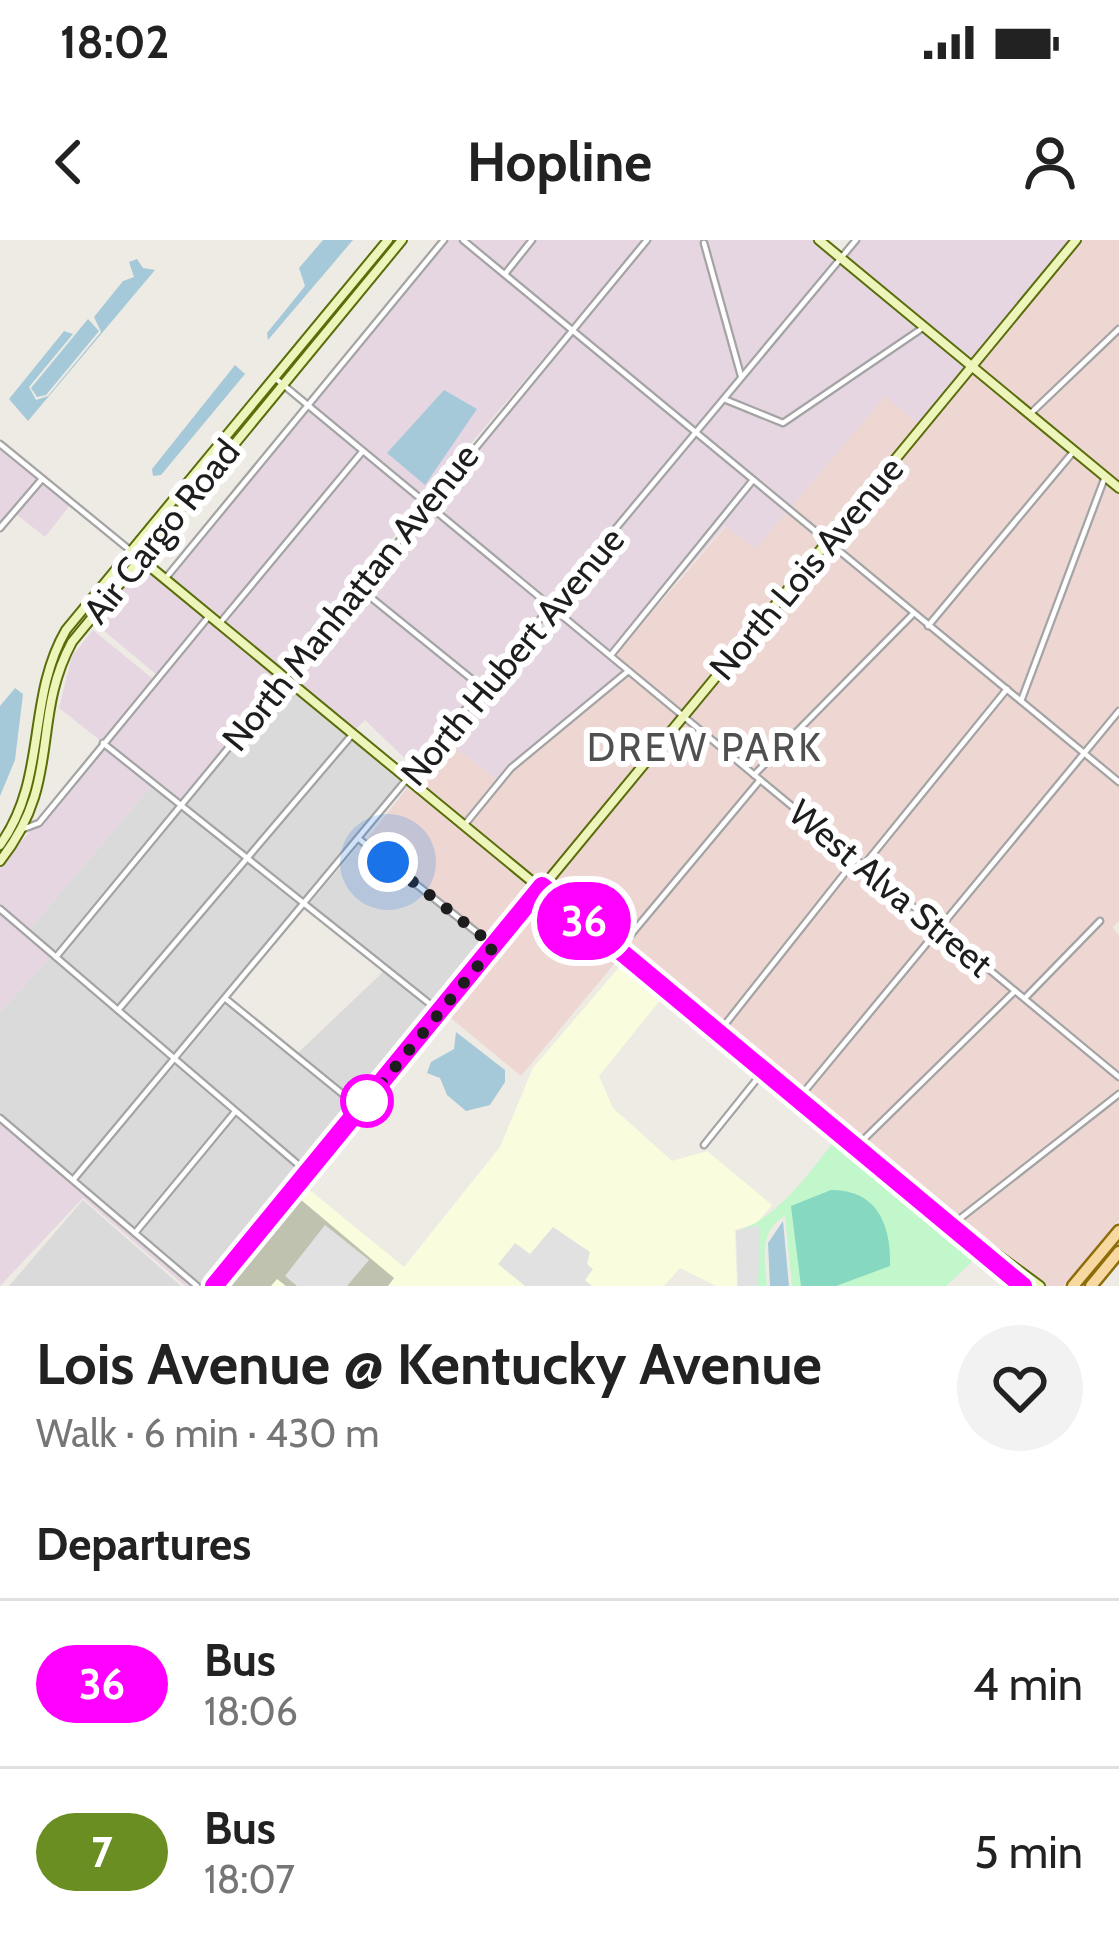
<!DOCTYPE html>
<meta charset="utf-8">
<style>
:root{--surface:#fff;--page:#f2f2f2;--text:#222;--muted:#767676;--line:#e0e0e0}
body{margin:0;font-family:Cabin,sans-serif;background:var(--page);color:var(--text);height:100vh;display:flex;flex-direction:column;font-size:45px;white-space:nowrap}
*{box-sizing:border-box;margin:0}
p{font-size:39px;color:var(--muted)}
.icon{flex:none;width:66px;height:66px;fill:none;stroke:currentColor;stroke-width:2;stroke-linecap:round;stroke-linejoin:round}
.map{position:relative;height:1046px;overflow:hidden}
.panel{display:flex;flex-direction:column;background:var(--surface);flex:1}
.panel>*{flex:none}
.badge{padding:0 24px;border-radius:39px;font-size:42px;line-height:78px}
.you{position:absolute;width:60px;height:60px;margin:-30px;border:9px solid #fff;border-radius:50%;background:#1a73e8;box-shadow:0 0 0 18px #1a73e833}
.map>.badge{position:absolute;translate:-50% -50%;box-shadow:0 0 0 6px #fff}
h2{padding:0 36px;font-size:45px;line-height:108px}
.round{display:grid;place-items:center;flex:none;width:126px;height:126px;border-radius:63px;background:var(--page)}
.summary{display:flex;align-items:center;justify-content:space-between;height:204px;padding:0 36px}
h1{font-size:57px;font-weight:700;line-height:90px}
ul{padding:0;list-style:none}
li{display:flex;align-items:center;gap:36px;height:168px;padding:0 36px;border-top:3px solid var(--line)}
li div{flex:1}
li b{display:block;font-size:45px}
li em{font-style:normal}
li .badge{min-width:132px;font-weight:700;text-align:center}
.status{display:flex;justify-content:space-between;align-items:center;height:84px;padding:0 60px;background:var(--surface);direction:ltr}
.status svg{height:33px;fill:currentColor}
header{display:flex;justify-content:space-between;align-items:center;height:156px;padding:0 36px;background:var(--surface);font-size:54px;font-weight:700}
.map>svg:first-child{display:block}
.residential{fill:#dbdada}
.commercial{fill:#eed7d3}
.industrial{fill:#e6d6e2}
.education{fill:#fafddd}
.construction{fill:#c0c2b0}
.park{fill:#c2f6cb}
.pitch{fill:#86d8c0}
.parking{fill:#e1e1e1}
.water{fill:#a6c9d9}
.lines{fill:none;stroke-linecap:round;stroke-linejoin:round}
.street-casing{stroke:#a4a4a4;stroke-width:9}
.secondary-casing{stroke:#5a6d0b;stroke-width:12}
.primary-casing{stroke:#8d6d09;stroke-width:15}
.street{stroke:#fff;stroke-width:4.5}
.secondary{stroke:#edf5ba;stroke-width:8}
.primary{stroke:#f6d8a0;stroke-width:10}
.line-casing{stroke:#fff;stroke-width:27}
.line{stroke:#f0f;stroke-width:18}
.walk{stroke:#1d1d1d;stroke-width:12;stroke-dasharray:0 21.6}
.stop-dot{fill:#fff;stroke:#f0f;stroke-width:6}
.labels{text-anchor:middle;stroke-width:12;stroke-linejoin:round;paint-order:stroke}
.street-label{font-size:36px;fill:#1d1d1d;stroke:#fff}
.neighbourhood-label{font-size:39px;letter-spacing:3px;fill:#505050;stroke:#fff}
</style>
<div class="status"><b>18:02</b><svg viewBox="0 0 49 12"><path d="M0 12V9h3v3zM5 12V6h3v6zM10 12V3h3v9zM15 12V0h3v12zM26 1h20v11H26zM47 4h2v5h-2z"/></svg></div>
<header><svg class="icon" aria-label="back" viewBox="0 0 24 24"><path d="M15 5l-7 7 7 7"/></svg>Hopline<svg class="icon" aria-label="person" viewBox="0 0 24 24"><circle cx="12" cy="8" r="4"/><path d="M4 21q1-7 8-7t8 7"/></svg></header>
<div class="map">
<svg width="1119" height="1046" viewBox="0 0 1119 1046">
<rect width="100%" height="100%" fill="#eeebe4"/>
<g class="residential">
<polygon points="287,442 349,493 247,613 185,563"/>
<polygon points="354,497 406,539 306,659 252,617"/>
<polygon points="152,545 177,565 56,712 29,690"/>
<polygon points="181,568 242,617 118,766 60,716"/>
<polygon points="360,604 489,707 440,768 310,663"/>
<polygon points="246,620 301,664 176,815 122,769"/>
<polygon points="51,717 172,820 73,936 0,874 0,772"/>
<polygon points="384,731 436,773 361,864 298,813"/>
<polygon points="227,763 357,869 308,928 180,819"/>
<polygon points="176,824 232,871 134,989 77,940"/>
<polygon points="236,875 304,933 209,1046 202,1046 139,992"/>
<polygon points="83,960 181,1046 9,1046"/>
</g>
<g class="commercial">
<polygon points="1080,0 1119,0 1119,85 1031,170 976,127"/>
<polygon points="1119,93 1119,244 1035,174"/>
<polygon points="972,132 1070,212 928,382 832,301"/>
<polygon points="885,155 920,185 828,297 791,267"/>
<polygon points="1074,216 1101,238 1020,456 933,386"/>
<polygon points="1106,242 1119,252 1119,467 1084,508 1025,460"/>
<polygon points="787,272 824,302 683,471 615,415 726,286 756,307"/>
<polygon points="828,306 909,374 754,530 688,475"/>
<polygon points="913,378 1002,450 863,621 758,534"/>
<polygon points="629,434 679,476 542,642 470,583 513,530"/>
<polygon points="1007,454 1080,513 939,684 868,625"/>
<polygon points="1119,475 1119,538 1088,512"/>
<polygon points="683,480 756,540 618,706 547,645"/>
<polygon points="445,500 498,540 465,579 415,538"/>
<polygon points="1084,517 1119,546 1119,681 1113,687 1119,696 1119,833 1029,758 1104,681 1101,677 1024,755 943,687"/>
<polygon points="411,543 538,647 493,702 366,600"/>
<polygon points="760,544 851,620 719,788 622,710"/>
<polygon points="856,623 935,688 799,854 724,791"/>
<polygon points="541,662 615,723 521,836 447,775"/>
<polygon points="939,692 1011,751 857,902 803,857"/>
<polygon points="1015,755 1119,841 1119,850 954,980 862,906"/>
<polygon points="1119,858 1119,980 1064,1046 1045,1046 959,984"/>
</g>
<g class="industrial">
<polygon points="447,0 458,0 567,90 425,258 311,164"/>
<polygon points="468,0 529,0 505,30"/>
<polygon points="536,0 643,0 571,85 509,34"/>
<polygon points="651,0 703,0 738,137 696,189 576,89"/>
<polygon points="707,0 814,0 837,19 743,131"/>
<polygon points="860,0 1073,0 972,123 845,17"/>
<polygon points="841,22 919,87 783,180 729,158"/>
<polygon points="923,91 968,128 920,185 885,156 791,267 700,193 725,163 784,186"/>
<polygon points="572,94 692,194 551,363 430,262"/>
<polygon points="307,168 359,212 220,379 169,338"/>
<polygon points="696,198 749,241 611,411 556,367"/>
<polygon points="0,208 38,239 0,284"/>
<polygon points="363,215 421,263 285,432 225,383"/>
<polygon points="43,243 70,265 45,297 16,274"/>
<polygon points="753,245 787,272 756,308 725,286 650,372"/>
<polygon points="426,267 547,368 484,445 362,346"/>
<polygon points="141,323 206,376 157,435 97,385"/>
<polygon points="358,351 479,450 415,528 365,480 355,490 289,436"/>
<polygon points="552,371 624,431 498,540 445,500"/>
<polygon points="210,379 280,437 181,560 108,502"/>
<polygon points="93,390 153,439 101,501 59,468 72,416"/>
<polygon points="103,507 152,545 29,690 0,664 0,626"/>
<polygon points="0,673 51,717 0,772"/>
<polygon points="0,882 130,994 192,1046 185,1046 83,958 0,1046"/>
</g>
<polygon class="education" points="621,725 662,758 599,836 613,868 672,921 707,911 772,965 757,983 735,990 737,1046 716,1046 680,1028 664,1046 226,1046 306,947 404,1027 500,907 533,828"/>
<polygon class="construction" points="300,959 394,1038 388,1046 286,1046 277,1039 271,1046 229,1046"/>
<path class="park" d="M 839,895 L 1018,1046 L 995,1039 L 975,1019 L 946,1046 L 792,1046 L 785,976 C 758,991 765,1020 767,1046 L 740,1046 L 737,991 C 778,979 812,929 839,895 Z"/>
<path class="pitch" d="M 831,950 C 877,950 891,984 890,1026 L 836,1046 L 801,1046 L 791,966 Z"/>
<g class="parking">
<polygon points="325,985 369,1020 347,1046 297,1046 285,1036"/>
<polygon points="760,985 758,1046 738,1046 736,991"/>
<polygon points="553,987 590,1012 587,1024 593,1029 585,1040 592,1046 525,1046 498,1024 515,1003 530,1014"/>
</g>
<g class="water">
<polygon points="323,0 353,0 268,100 267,93 305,46 299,28"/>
<polygon points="137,19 143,28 155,30 28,181 9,159 64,91 73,94 29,147 36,160 48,156 101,92 94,77 123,41 134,37 129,22"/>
<polygon points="88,79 99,91 46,155 37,157 31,148"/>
<polygon points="235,125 245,134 161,235 153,236 152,229"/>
<polygon points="444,150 477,169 425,245 387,213"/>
<polygon points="15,448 23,454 15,520 0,556 0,466"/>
<polygon points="456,792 505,830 505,842 490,865 466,871 447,855 440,838 427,833 431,822 454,809"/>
<polygon points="783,981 789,1046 770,1046 768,1003"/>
</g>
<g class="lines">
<g class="street-casing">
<g id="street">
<polyline points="463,0 1119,542"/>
<polyline points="704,3 741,136"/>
<polyline points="505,34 532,0"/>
<polyline points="275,138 1119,837"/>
<polyline points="724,159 783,183 924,87"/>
<polyline points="1030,174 1119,89"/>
<polyline points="0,204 131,311"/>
<polyline points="0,288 42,239"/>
<polyline points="165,339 444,0"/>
<polyline points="358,347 484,449"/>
<polyline points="220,383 362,212"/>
<polyline points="928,386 1074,211"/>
<polyline points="611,415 753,240"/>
<polyline points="1021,461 1105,237"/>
<polyline points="103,503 440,772"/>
<polyline points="754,535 913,374"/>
<polyline points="466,583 511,528 627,432"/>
<polyline points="23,589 39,583 210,375"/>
<polyline points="359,599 494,706"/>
<polyline points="864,625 1007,449"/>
<polyline points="0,669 308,933"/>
<polyline points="618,710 760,540"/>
<polyline points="56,717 647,0"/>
<polyline points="1025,758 1100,681"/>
<polyline points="226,759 361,869"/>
<polyline points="118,770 351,496"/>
<polyline points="719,792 856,619"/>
<polyline points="799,858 1119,471"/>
<polyline points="0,878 197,1046"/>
<polyline points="704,905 761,834"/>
<polyline points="857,906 1015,751"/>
<polyline points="73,940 856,0"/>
<polyline points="953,984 1119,854"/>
<polyline points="135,993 234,873"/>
</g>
</g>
<g class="secondary-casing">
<g id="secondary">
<polyline points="819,0 1119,248"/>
<polyline points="131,311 1023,1046"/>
<path d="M 0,605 C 48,539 26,459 66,390 L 388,0"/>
<path d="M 0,621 C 63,541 30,480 72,402 L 402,0"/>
<polyline points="973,997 1040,1046"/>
<polyline points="214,1046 1076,0"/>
</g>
</g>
<g class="primary-casing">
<g id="primary">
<polyline points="1073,1046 1119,991"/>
<polyline points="1091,1046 1119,1012"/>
</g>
</g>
<use href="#street" class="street"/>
<use href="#secondary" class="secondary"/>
<use href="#primary" class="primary"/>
</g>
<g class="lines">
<g class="line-casing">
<polyline id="line" points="214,1046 542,646 1023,1046"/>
</g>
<use href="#line" class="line"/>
<polyline class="walk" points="367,861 361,869 494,706 388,622"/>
</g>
<circle class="stop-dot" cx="367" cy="861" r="24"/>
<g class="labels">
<g class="street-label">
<text transform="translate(161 291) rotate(-51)" y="13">Air Cargo Road</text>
<text transform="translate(806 328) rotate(-50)" y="13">North Lois Avenue</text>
<text transform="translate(350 357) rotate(-51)" y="13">North Manhattan Avenue</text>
<text transform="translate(512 416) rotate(-50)" y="13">North Hubert Avenue</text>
<text transform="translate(891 648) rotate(40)" y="13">West Alva Street</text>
</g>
<g class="neighbourhood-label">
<text x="705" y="521">DREW PARK</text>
</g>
</g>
</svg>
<div class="you" style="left:388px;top:622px"></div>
<b class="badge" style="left:584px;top:681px;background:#f0f;color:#fff">36</b>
</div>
<section class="panel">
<div class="summary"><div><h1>Lois Avenue @ Kentucky Avenue</h1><p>Walk · 6 min · 430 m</p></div><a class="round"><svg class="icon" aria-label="heart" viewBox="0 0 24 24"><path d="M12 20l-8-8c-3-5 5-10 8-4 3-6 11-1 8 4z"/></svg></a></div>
<h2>Departures</h2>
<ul>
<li><span class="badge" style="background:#f0f;color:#fff">36</span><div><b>Bus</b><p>18:06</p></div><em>4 min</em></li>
<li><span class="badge" style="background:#6b8e23;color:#fff">7</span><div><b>Bus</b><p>18:07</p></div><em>5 min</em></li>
</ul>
</section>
